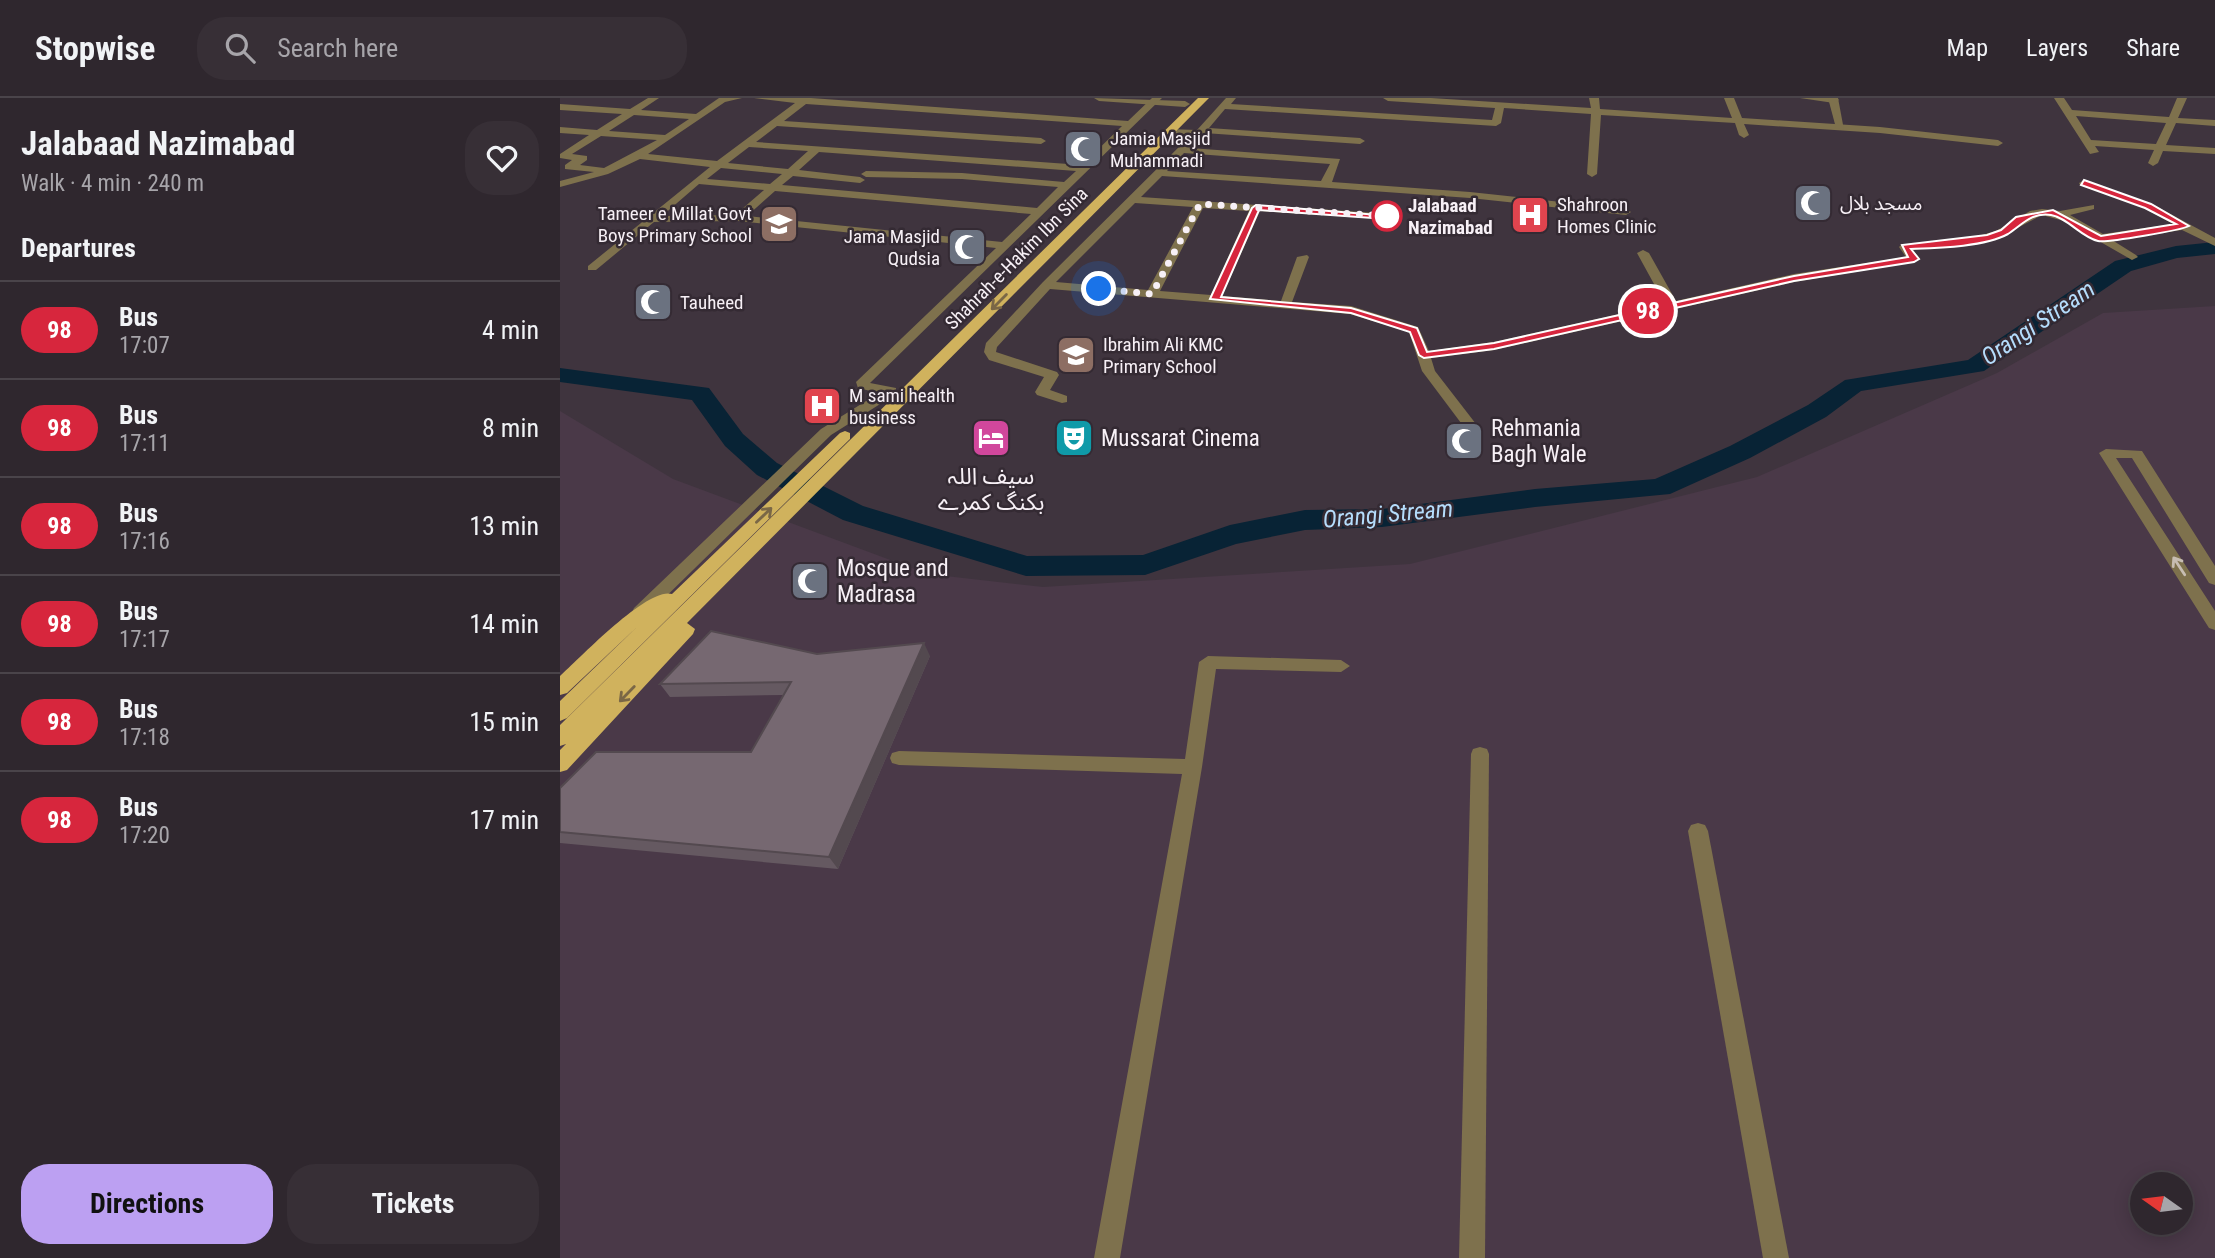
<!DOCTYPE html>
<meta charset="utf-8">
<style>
:root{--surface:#2f272e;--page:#372f36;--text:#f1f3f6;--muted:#a7a5aa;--line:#4a444a;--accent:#bca0f2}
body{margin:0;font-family:"Roboto Condensed","Noto Sans Arabic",sans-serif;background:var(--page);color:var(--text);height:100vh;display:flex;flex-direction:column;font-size:26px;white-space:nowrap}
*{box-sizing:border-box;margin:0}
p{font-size:23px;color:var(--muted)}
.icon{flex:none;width:38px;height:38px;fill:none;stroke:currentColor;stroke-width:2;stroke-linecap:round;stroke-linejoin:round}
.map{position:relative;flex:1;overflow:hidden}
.side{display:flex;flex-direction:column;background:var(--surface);width:560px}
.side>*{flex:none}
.badge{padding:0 14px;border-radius:23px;font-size:24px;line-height:46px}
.needle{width:46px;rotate:284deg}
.tools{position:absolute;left:1570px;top:1074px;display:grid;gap:14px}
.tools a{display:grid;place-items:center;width:63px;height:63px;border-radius:50%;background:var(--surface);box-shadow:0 4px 18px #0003,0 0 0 2px var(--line);font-size:35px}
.you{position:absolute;width:35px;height:35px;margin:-18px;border:5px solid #fff;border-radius:50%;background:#1a73e8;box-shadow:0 0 0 10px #1a73e833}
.map>.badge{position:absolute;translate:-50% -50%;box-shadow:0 0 0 4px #fff}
h2{padding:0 21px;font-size:26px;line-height:63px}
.round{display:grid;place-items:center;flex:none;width:74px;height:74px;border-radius:28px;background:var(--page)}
.headline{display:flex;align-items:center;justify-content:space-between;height:119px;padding:0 21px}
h1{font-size:33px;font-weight:700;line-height:52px}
.action{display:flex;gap:14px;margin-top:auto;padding:14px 21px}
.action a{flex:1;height:80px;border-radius:28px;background:var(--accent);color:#111;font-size:28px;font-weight:700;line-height:80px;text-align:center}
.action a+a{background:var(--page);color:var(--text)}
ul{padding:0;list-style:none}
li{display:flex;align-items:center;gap:21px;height:98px;padding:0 21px;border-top:2px solid var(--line)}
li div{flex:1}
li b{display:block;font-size:26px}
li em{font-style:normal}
li .badge{min-width:77px;font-weight:700;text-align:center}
header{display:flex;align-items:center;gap:42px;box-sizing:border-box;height:98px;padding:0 35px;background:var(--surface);border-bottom:2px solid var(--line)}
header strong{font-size:33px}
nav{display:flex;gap:38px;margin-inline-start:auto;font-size:24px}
.search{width:490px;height:63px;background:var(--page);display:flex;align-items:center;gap:18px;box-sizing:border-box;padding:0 24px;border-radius:28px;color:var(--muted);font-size:26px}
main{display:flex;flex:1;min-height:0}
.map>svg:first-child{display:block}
.built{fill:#4a3948;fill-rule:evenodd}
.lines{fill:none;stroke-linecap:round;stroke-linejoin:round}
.river{fill:#082335;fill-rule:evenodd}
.minor{fill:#7e714d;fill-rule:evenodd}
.tertiary{fill:#7e714d;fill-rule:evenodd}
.trunk{fill:#d0b25d;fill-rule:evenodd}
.wall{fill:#655961}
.shaded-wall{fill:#53494f}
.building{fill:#766871;stroke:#53494f;stroke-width:2}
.oneway{stroke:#7a6746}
.oneway2{stroke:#c7bdb2}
.line{fill:#d7263d;stroke:#fff;stroke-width:2}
.walk{stroke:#f7f0f6;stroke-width:7;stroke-dasharray:0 12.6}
.stop-dot{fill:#fff;stroke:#d7263d;stroke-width:3.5}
.labels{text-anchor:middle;stroke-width:5;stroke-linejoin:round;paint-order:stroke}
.far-poi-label{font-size:19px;fill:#f7f0f6;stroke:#342a33;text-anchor:start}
.far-stop-label{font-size:19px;font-weight:bold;fill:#f7f0f6;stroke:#342a33;text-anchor:start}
.far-street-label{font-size:19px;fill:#f7f0f6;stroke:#342a33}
.poi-label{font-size:23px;fill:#f7f0f6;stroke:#342a33;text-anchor:start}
.water-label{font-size:24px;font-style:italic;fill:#b5ddfc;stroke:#342a33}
</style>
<header>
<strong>Stopwise</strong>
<div class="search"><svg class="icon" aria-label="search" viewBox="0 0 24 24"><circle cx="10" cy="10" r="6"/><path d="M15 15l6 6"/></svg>Search here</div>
<nav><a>Map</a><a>Layers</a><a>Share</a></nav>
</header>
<main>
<section class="side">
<div class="headline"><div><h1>Jalabaad Nazimabad</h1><p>Walk · 4 min · 240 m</p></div><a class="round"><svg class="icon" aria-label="heart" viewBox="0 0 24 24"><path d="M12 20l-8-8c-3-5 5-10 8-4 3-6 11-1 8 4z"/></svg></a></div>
<h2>Departures</h2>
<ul>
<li><span class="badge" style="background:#d7263d;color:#fff">98</span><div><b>Bus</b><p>17:07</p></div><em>4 min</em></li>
<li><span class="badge" style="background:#d7263d;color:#fff">98</span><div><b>Bus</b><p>17:11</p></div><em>8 min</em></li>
<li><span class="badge" style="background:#d7263d;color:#fff">98</span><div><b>Bus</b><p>17:16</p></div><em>13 min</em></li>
<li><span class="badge" style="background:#d7263d;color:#fff">98</span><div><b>Bus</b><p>17:17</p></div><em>14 min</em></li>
<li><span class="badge" style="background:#d7263d;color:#fff">98</span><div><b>Bus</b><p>17:18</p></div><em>15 min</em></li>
<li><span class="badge" style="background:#d7263d;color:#fff">98</span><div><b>Bus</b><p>17:20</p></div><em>17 min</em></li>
</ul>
<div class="action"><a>Directions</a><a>Tickets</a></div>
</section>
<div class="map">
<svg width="1655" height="1160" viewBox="0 0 1655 1160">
<rect width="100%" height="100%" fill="#3f343e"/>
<path class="built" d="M 1655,208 L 1655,1160 L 0,1160 L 0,313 L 113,381 L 368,476 L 483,489 L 850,466 L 1197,379 L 1437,275 L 1543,215 ZM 1582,1087 L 1620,1087 L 1620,1125 L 1582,1125 Z"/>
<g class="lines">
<polygon class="river" points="1655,144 1655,156 1617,160 1571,173 1424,273 1301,293 1266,319 1190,360 1110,396 975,409 822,429 745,432 676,446 585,477 466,478 283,422 197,377 165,348 132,302 0,284 0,270 149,290 183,336 217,365 303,408 467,458 583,457 670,427 745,412 822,411 975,391 1095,381 1170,348 1248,307 1285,282 1408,262 1555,163 1616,148"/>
<g class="minor">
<path d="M 88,0 L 99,0 L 81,12 L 136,16 L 159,0 L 182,0 L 165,4 L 88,56 L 157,63 L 235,5 L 194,0 L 251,0 L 568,23 L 592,0 L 602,0 L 310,285 L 336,290 L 336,296 L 271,337 L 86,518 L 80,520 L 72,514 L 74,510 L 261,331 L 319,295 L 298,290 L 296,284 L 436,150 L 178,123 L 94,124 L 36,172 L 28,172 L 28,168 L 150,69 L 80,61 L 48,76 L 0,89 L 0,83 L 34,74 L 5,71 L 5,67 L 12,62 L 0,60 L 0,56 L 29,37 L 0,35 L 0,29 L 37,32 L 62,16 L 0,12 L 0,6 L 70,11 ZM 246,6 L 562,28 L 522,67 L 196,44 L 217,28 L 481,46 L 486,43 L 481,40 L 224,23 ZM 74,17 L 129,21 L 105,37 L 49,33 ZM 41,38 L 97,42 L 44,70 L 20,67 L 27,62 L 27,58 L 12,56 ZM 189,49 L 248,53 L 228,71 L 168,65 ZM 259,54 L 516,73 L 504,84 L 402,75 L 306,73 L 301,76 L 306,79 L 402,81 L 498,89 L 477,110 L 222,87 L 233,78 L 300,85 L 305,82 L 300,79 L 239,72 ZM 161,70 L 222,76 L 210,86 L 147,81 ZM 139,86 L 204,92 L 175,117 L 102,118 ZM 215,93 L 471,116 L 442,144 L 187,118 Z"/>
<path d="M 666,0 L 676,0 L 671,6 L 932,22 L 935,10 L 828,3 L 823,0 L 871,0 L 1031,10 L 1029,0 L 1039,0 L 1040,11 L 1172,20 L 1164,0 L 1174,0 L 1182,20 L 1320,29 L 1438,42 L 1443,45 L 1438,48 L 1320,35 L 1184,26 L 1189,37 L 1184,40 L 1179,37 L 1175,25 L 1041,17 L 1037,76 L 1032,79 L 1027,76 L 1031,16 L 944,10 L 941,25 L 936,28 L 665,11 L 649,30 L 800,40 L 805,43 L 800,46 L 644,35 L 630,50 L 780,61 L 772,84 L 910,94 L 1066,111 L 1071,114 L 1066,117 L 910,100 L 602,78 L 581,99 L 831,116 L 831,120 L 827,121 L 700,113 L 662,198 L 721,203 L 737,159 L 747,157 L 749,159 L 732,204 L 791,208 L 858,229 L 869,253 L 934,244 L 1105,206 L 1077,155 L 1083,152 L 1089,155 L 1116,203 L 1234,176 L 1346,159 L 1339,149 L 1341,147 L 1411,140 L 1436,133 L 1470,113 L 1482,111 L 1500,113 L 1534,107 L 1534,111 L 1510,117 L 1543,136 L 1613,126 L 1584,110 L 1520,87 L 1519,85 L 1524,82 L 1592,106 L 1655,140 L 1655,148 L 1622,132 L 1552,142 L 1576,157 L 1578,159 L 1572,162 L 1504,123 L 1482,117 L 1444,137 L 1425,143 L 1353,152 L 1360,161 L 1354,164 L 1234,184 L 934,252 L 871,260 L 875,273 L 916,326 L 909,330 L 904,329 L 862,273 L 849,234 L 790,216 L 490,191 L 437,249 L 436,254 L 497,274 L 499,277 L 490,292 L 507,298 L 507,304 L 502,305 L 477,297 L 475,294 L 484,279 L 429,262 L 424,254 L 426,245 L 483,184 L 631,37 L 609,35 L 609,31 L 637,32 ZM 624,55 L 770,66 L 761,83 L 607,73 ZM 575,105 L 633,109 L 588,192 L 496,184 ZM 643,110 L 689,113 L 651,197 L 600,193 Z"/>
<polygon points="1240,0 1277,0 1279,2 1274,5"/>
<path d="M 1494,0 L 1504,0 L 1512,12 L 1609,19 L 1617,0 L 1627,0 L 1618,20 L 1655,22 L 1655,28 L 1616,25 L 1606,47 L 1655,50 L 1655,56 L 1603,53 L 1598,65 L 1593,68 L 1588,65 L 1594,52 L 1535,48 L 1539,54 L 1530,56 ZM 1516,18 L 1606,25 L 1596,46 L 1531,42 Z"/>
<polygon points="1546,351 1582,353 1655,468 1655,487 1649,485 1572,360 1556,360 1655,513 1655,532 1649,530 1539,355"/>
<polygon points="648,558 781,562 790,568 781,574 656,571 642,669 560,1160 534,1160 622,676 339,667 332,665 330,660 332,655 339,653 625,661 639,564"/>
<polygon points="920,649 927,651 929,656 925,1160 899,1160 911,656 913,651"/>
<polygon points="1138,725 1145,727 1148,733 1229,1160 1203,1160 1128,733 1131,727"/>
</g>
<g class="tertiary">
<polygon points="534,0 625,3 630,6 625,9 539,3"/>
<polygon points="1268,0 1278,0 1284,32 1276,30"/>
</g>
<g class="trunk">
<polygon points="638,0 649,0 127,525 135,531 133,536 7,672 0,674 0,652 6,646 0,648 0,627"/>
<path d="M 285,333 L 290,335 L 290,341 L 7,620 L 0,623 L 0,603 L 78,528 L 7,595 L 0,597 L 0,578 C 19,561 88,488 112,496 L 280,335 Z"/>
</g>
</g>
<polygon class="wall" points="257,556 370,558 278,771 0,745 0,690 191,654 223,597 110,599 100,586"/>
<polygon class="shaded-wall" points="364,545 370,558 278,771 269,759"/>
<polygon class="building" points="151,533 257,556 364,545 269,759 0,734 0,690 36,654 191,654 231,584 100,586"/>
<defs><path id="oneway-shaft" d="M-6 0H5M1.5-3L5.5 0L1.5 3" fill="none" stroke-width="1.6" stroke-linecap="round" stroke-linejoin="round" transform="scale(1.75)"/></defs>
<g class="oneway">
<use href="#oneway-shaft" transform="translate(439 204) rotate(135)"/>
<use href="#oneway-shaft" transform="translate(204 417) rotate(-44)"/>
<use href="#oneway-shaft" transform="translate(67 596) rotate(134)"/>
</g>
<use class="oneway2" href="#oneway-shaft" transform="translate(1619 468) rotate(-123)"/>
<path class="line" d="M 1524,82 L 1591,106 L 1629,128 C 1622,132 1547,145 1538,143 C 1521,139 1508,120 1491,117 C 1471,114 1462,127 1448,136 C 1424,149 1378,150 1351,151 L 1359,161 L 1354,164 L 1234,183 L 934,251 L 864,260 L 859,257 L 850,234 L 791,215 L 650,201 L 692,110 L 696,107 L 831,118 L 827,121 L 699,112 L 661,199 L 791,210 L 857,230 L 867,254 L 934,245 L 1234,178 L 1348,159 L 1342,147 L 1427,137 L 1441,132 L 1456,119 L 1493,112 L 1541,138 L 1616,126 L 1585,110 L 1521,87 Z"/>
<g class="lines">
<polyline class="walk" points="539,191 592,196 640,106 827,118"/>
</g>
<defs>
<g id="mosque-square" transform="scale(2.0125)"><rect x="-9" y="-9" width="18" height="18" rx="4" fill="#6b7280" stroke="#342a33"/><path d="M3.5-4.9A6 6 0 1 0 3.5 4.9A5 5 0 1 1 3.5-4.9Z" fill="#fff"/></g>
<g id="hospital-square" transform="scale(2.0125)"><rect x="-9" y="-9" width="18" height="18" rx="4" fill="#e0444e" stroke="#342a33"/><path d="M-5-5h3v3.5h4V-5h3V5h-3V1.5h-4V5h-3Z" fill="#fff"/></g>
<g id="school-square" transform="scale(2.0125)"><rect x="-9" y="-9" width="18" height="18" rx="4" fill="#8d6e63" stroke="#342a33"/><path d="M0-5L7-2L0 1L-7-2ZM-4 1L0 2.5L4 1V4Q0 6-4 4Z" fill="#fff"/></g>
<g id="hotel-square" transform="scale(2.0125)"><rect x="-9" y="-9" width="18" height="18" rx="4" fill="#d1479c" stroke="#342a33"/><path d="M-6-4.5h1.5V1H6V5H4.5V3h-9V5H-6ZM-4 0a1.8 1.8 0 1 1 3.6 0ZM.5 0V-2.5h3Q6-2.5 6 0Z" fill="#fff"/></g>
<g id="theatre-square" transform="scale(2.0125)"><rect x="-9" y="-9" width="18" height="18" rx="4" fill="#0f9aa8" stroke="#342a33"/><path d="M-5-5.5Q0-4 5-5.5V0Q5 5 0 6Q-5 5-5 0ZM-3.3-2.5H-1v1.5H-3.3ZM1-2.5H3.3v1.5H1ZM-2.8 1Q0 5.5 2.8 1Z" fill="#fff"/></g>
</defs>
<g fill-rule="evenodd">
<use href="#mosque-square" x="523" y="51"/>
<use href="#mosque-square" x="1253" y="105"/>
<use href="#hospital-square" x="970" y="117"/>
<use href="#school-square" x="219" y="126"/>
<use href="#mosque-square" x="407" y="149"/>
<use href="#mosque-square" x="93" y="204"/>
<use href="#school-square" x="516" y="257"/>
<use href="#hospital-square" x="262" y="308"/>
<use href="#hotel-square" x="431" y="340"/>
<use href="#theatre-square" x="514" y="340"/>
<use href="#mosque-square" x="904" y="343"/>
<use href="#mosque-square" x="250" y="483"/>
</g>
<circle class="stop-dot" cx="827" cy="118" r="14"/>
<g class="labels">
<g class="far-poi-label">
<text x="550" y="47">Jamia Masjid<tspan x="550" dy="22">Muhammadi</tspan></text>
<text x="1280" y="112">مسجد بلال</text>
<text x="997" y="113">Shahroon<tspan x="997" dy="22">Homes Clinic</tspan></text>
<text x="192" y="122" text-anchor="end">Tameer e Millat Govt<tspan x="192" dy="22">Boys Primary School</tspan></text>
<text x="380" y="145" text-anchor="end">Jama Masjid<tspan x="380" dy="22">Qudsia</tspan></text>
<text x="120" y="211">Tauheed</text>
<text x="543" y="253">Ibrahim Ali KMC<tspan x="543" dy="22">Primary School</tspan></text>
<text x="289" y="304">M sami health<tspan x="289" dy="22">business</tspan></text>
</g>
<g class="far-stop-label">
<text x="848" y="114">Jalabaad<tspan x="848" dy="22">Nazimabad</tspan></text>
</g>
<g class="far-street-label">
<text transform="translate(456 160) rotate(-45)" y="7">Shahrah-e-Hakim Ibn Sina</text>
</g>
<g class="poi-label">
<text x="931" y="338">Rehmania<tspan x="931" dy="26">Bagh Wale</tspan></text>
<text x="541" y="348">Mussarat Cinema</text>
<text x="431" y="386" text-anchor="middle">سیف اللہ<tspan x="431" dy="26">بکنگ کمرے</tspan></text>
<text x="277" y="478">Mosque and<tspan x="277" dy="26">Madrasa</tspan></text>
</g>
<g class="water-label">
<text transform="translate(1478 225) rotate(-34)" y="8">Orangi Stream</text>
<text transform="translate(828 416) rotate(-5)" y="8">Orangi Stream</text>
</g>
</g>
</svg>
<div class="tools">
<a><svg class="needle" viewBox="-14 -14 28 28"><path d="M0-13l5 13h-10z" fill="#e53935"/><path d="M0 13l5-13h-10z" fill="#a7a5aa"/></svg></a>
</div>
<div class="you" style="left:539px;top:191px"></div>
<b class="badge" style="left:1088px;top:213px;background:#d7263d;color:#fff">98</b>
</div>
</main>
